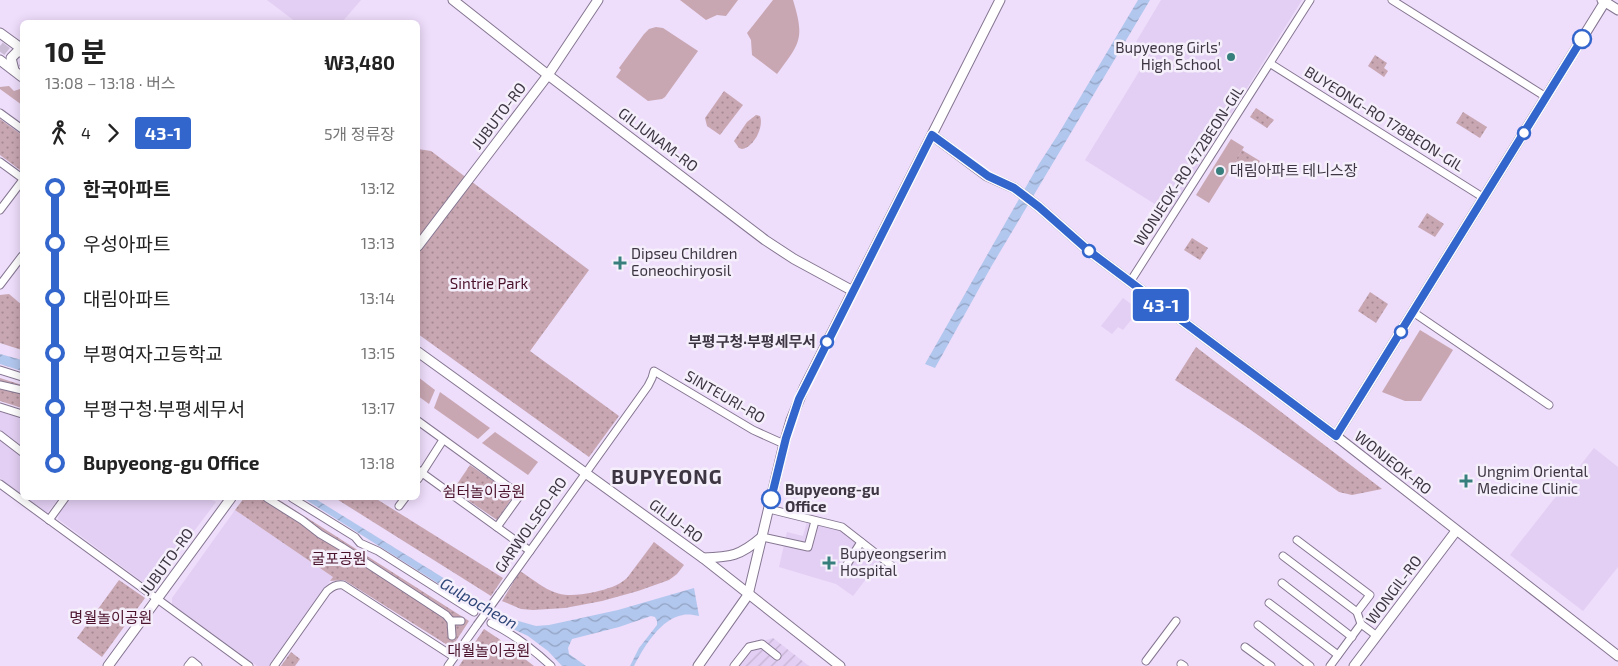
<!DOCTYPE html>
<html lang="ko">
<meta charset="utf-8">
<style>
:root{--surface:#fff;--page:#f2f2f2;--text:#222;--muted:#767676}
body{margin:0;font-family:"Exo 2","Noto Sans KR",sans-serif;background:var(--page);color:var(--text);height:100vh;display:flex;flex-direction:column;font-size:19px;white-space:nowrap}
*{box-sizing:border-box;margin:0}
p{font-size:16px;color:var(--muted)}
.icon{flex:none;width:28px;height:28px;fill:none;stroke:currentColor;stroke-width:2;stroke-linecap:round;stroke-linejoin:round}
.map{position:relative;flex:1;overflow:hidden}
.details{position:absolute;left:20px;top:20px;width:400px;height:480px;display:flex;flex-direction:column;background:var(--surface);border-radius:8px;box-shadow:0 2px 12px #0003}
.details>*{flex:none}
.badge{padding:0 10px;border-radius:4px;font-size:18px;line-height:32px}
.map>.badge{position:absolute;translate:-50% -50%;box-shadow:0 0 0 2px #fff}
.legs{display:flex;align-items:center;gap:8px;height:55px;padding:0 25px;font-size:16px}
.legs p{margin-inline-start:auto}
.head{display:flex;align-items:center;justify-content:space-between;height:85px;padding:0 25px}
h1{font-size:28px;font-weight:700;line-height:38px}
ul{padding:0 25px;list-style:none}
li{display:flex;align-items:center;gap:18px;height:55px;font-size:19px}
li i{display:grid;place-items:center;width:8px;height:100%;margin:0 6px;background:currentColor}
li i::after{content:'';width:12px;height:12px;margin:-6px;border:4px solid;border-radius:50%;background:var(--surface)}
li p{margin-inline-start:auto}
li:first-child i{background:linear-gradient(#0000 50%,currentColor 0)}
li:last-child i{background:linear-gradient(currentColor 50%,#0000 0)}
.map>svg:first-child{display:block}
.built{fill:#e3cff3}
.industrial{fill:url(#industrial-furrows)}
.grass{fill:#c8a7b2}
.park{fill:url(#park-dots)}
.water{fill:url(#water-waves)}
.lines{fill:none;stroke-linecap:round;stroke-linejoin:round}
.secondary-tunnel{stroke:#cbbcd6;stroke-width:9;stroke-dasharray:9 4.5;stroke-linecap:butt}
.street-casing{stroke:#857691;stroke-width:9}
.secondary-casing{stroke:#857691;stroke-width:11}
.street{stroke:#fff;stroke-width:7}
.secondary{stroke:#fff;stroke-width:9}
.street-bridge-casing{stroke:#857691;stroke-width:9;stroke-linecap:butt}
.street-bridge{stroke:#fff;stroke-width:7}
.line-1-casing{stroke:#fff;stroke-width:11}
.line-1{stroke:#36c;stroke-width:8}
.stop-1-dot{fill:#fff;stroke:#36c;stroke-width:2.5}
.poi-dot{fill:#377f7d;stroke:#f5effb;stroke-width:2}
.labels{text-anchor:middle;stroke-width:5;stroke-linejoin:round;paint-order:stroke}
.poi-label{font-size:15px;fill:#3d3642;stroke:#f5effb;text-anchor:start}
.street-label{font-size:15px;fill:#3d3642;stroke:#f5effb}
.park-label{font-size:15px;fill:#4b122b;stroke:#f5effb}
.stop-label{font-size:15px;font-weight:bold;fill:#3d3642;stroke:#f5effb;text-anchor:end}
.water-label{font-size:16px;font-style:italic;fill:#2e4678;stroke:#f5effb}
.district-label{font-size:20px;font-weight:bold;letter-spacing:1px;fill:#3d3642;stroke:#f5effb}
</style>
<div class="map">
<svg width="1618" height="666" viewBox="0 0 1618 666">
<defs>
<pattern id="industrial-furrows" width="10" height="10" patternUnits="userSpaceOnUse" patternTransform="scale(1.25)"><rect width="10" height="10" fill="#e3cff3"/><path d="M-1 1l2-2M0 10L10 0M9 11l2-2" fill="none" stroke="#c4b2d2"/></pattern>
<pattern id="park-dots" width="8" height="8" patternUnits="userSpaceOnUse" patternTransform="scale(1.25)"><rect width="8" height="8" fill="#c8a7b2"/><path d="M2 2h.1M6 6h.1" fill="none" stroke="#a48992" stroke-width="1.8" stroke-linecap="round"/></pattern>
<pattern id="water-waves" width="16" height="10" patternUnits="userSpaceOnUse" patternTransform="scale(1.25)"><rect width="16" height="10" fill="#b2c7ee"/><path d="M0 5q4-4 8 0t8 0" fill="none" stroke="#92a2c2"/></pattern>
</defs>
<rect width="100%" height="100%" fill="#eeddfb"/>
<g class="built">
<polygon points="267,0 361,0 342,22 296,22"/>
<polygon points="1161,0 1302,0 1169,213 1085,160 1148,57 1142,45 1136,42"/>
<polygon points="1123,298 1139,310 1123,330 1118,327 1112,334 1101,326"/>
<polygon points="0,409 22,416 22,495 0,478"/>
<polygon points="1594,448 1618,467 1618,567 1583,611 1510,555"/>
<polygon points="26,498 59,498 47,513"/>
<polygon points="70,498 208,498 216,502 154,584 148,586 58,519 59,513"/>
<polygon points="235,510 333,577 269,666 257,666 172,604 172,598"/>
<polygon points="807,522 845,530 882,558 853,596 836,584 779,567 787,532 803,536"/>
</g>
<polygon class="industrial" points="773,638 809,666 730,666 745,646"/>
<g class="grass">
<polygon points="680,0 738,0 726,16 717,15 706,20"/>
<path d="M 773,0 L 793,0 C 805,39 800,43 777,74 L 752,55 L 751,40 L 747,33 Z"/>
<polygon points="656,27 663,28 698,51 665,97 662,99 648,101 616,77 621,70 619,68 644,34 649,29"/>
<polygon points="9,86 14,91 20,89 22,90 22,105 0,89 0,87"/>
<polygon points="1231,139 1244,147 1209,203 1196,195"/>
<polygon points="1420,330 1453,350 1421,401 1405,401 1382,392"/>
<polygon points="418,377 435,390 429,404 418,396"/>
<polygon points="440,392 490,428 478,439 434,408"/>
<polygon points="495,432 538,462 528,475 482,443"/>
</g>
<g class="park">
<polygon points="1375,55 1387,63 1384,68 1388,71 1384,77 1368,66"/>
<polygon points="724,91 743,105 720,135 707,126 705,118"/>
<polygon points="1256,108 1274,120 1267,128 1250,117"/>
<polygon points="1463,112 1487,127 1480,138 1456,123"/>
<path d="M 756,115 L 760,116 C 764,127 754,147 742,149 L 739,148 L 734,141 L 747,122 Z"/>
<polygon points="0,119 22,135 22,170 20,170 0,155"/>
<polygon points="418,149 431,151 589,270 530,351 619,416 589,457 418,334"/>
<polygon points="1242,150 1260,161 1249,179 1231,167"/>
<polygon points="1427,213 1444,224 1435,237 1418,227"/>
<polygon points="1192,238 1208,248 1200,260 1184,250"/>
<polygon points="1370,292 1388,304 1376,323 1358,311"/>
<polygon points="9,294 22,305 22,350 0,343 0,295"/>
<polygon points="1196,347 1382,489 1352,495 1339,492 1248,428 1175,380"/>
<polygon points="0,378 22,385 22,408 0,401"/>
<polygon points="470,465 514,495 497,520 453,490"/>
<polygon points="244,498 276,498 469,621 454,644 449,646 344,580 330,581 333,577 235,510"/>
<polygon points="335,498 375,498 503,578 491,596"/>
<path d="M 654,542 L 684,565 L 677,574 L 669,580 L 638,591 L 602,601 L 565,608 L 533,610 L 521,609 L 502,601 L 520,571 C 551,592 557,600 595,592 C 607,589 618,586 627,578 Z"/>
<polygon points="119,580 145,598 102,657 77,638"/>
<polygon points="484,629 499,639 534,666 459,666"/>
<polygon points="291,652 300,659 295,666 281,666"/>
</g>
<g class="water">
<polygon points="1138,0 1150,0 991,267 935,368 925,364 1039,164 1059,133"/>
<polygon points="0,354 22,360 22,371 0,364"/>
<path d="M 303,498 L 314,498 L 497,611 L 515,620 L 536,626 L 549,625 L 618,610 L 694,588 L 699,616 C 694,615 688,614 683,615 C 660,619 644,647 634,666 L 630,666 L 639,648 L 657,625 L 657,621 L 655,617 L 651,616 L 619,627 L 572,639 L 568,648 L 569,654 L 586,666 L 562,666 L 548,651 L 528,636 L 513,629 L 493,618 Z"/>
</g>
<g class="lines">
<polyline class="secondary-tunnel" points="0,46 22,63"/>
<g class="street-casing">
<g id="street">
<polyline points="1392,0 1546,97"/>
<polyline points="1271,64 1484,198"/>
<polyline points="0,113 22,129"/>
<polyline points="0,162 22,178"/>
<polyline points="0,210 22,181"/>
<polyline points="1130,282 1310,0"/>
<polyline points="0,285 22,256"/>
<polyline points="1413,312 1549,405"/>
<polyline points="0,370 22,377"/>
<polyline points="0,385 22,390"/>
<polyline points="0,407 22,414"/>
<polyline points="418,421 520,495 497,527"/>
<polyline points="0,435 22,452"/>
<polyline points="418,470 530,551"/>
<polyline points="418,479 443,440"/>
<polyline points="0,484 249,666"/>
<polyline points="267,498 302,520 320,534 342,547 446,615 451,621 452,636"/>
<polyline points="292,498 355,537 360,543 378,551 474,612"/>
<polyline points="399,506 405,498"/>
<polyline points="769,509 842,527 892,566"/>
<polyline points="49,520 65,498"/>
<polyline points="762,537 808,547 815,521"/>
<polyline points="1297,540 1370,595 1357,612 1361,624 1377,636"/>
<polyline points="1283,556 1357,612"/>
<polyline points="846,566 861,542"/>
<polyline points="1282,583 1352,637"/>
<polyline points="500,593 648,386 652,378 654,371 753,430 784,444"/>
<polyline points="1269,603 1338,655"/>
<polyline points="451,621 461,621"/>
<path d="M 491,623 C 513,634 533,649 551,666"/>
<polyline points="1258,625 1310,666"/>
<polyline points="1245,647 1271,666"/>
<polyline points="1146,661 1176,621"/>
<polyline points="1181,664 1184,666"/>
<polyline points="188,666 192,661 198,666"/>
<path d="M 274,666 L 327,591 C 332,587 336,584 343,585 L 454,657"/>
<polyline points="448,666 477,625"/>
<polyline points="734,666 749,647 762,644 777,656"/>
<polyline points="1330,666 1361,624"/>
</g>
</g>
<g class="secondary-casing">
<g id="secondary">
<polyline points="453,0 548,75 765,240 794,259 853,291"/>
<polyline points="1602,0 1618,10"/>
<polyline points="0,33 22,49"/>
<polyline points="0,60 22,77"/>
<polyline points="14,70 11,58 17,52 22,52"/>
<polyline points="932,135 987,176 1014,188 1039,207 1089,251 1336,436 1618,656"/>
<polyline points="418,246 548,75 598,0"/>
<polyline points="418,352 703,558 840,666"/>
<polyline points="1336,436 1606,0"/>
<path d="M 703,558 C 731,557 740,556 762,537"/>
<polyline points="108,666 231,498"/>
<polyline points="698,666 748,595 784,444 791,420 804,388 1000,0"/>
<polyline points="1354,666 1456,531"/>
</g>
</g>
<use href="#street" class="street"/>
<use href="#secondary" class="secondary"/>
<g class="street-bridge-casing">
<polyline id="street-bridge" points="477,625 500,593"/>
</g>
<use href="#street-bridge" class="street-bridge"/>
</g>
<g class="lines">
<g class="line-1-casing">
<polyline id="line-1" points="771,499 786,438 799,399 932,135 988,176 1014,188 1039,207 1089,251 1336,436 1582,39"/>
</g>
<use href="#line-1" class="line-1"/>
</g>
<g class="stop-1-dot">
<circle cx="1582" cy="39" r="9"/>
<circle cx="1524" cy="133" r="6"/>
<circle cx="1089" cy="251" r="6"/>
<circle cx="1401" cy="332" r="6"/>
<circle cx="827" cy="342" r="6"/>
<circle cx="771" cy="499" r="9"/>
</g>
<g class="poi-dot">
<circle cx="1231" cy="57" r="5"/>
<circle cx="1220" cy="171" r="5"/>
<path d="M617.5 255.5h5v5h5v5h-5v5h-5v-5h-5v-5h5z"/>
<path d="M1463.5 473.5h5v5h5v5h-5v5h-5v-5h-5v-5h5z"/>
<path d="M826.5 555.5h5v5h5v5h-5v5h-5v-5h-5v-5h5z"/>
</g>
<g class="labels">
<g class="poi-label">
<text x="1221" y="53" text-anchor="end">Bupyeong Girls'<tspan x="1221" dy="17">High School</tspan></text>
<text x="1230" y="176">대림아파트 테니스장</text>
<text x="631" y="259">Dipseu Children<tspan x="631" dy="17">Eoneochiryosil</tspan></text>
<text x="1477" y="477">Ungnim Oriental<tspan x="1477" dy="17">Medicine Clinic</tspan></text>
<text x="840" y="559">Bupyeongserim<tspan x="840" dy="17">Hospital</tspan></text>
</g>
<g class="street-label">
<text transform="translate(499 116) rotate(-53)" y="5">JUBUTO-RO</text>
<text transform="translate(1384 119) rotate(32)" y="5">BUYEONG-RO 178BEON-GIL</text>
<text transform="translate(658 140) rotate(37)" y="5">GILJUNAM-RO</text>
<text transform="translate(1189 166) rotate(-57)" y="5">WONJEOK-RO 472BEON-GIL</text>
<text transform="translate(725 397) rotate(30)" y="5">SINTEURI-RO</text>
<text transform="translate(1393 463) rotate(38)" y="5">WONJEOK-RO</text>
<text transform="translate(676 521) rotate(36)" y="5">GILJU-RO</text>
<text transform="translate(531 525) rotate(-55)" y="5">GARWOLSEO-RO</text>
<text transform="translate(167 562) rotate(-54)" y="5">JUBUTO-RO</text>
<text transform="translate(1394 590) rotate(-53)" y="5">WONGIL-RO</text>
</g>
<g class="park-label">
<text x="489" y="289">Sintrie Park</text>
<text x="484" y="497">쉼터놀이공원</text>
<text x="339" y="564">굴포공원</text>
<text x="111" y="623">명월놀이공원</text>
<text x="489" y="656">대월놀이공원</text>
</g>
<g class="stop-label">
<text x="816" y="347">부평구청·부평세무서</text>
<text x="785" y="495" text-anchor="start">Bupyeong-gu<tspan x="785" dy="17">Office</tspan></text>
</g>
<g class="water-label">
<text transform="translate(479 603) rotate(30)" y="6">Gulpocheon</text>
</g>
<g class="district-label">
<text x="667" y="484">BUPYEONG</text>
</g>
</g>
</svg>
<b class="badge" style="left:1161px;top:305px;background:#36c;color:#fff">43-1</b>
<section class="details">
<div class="head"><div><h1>10 분</h1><p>13:08 – 13:18 · 버스</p></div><b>₩3,480</b></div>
<div class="legs"><svg class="icon" aria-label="walk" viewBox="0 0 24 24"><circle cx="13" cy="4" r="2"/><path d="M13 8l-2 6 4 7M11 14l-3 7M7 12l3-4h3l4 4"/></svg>4<svg class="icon" aria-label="forward" viewBox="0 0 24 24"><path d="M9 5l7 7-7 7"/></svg><b class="badge" style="background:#36c;color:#fff">43-1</b><p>5개 정류장</p></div>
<ul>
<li><i style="color:#36c"></i><b>한국아파트</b><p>13:12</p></li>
<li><i style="color:#36c"></i><span>우성아파트</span><p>13:13</p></li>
<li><i style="color:#36c"></i><span>대림아파트</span><p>13:14</p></li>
<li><i style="color:#36c"></i><span>부평여자고등학교</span><p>13:15</p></li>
<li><i style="color:#36c"></i><span>부평구청·부평세무서</span><p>13:17</p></li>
<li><i style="color:#36c"></i><b>Bupyeong-gu Office</b><p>13:18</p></li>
</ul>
</section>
</div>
